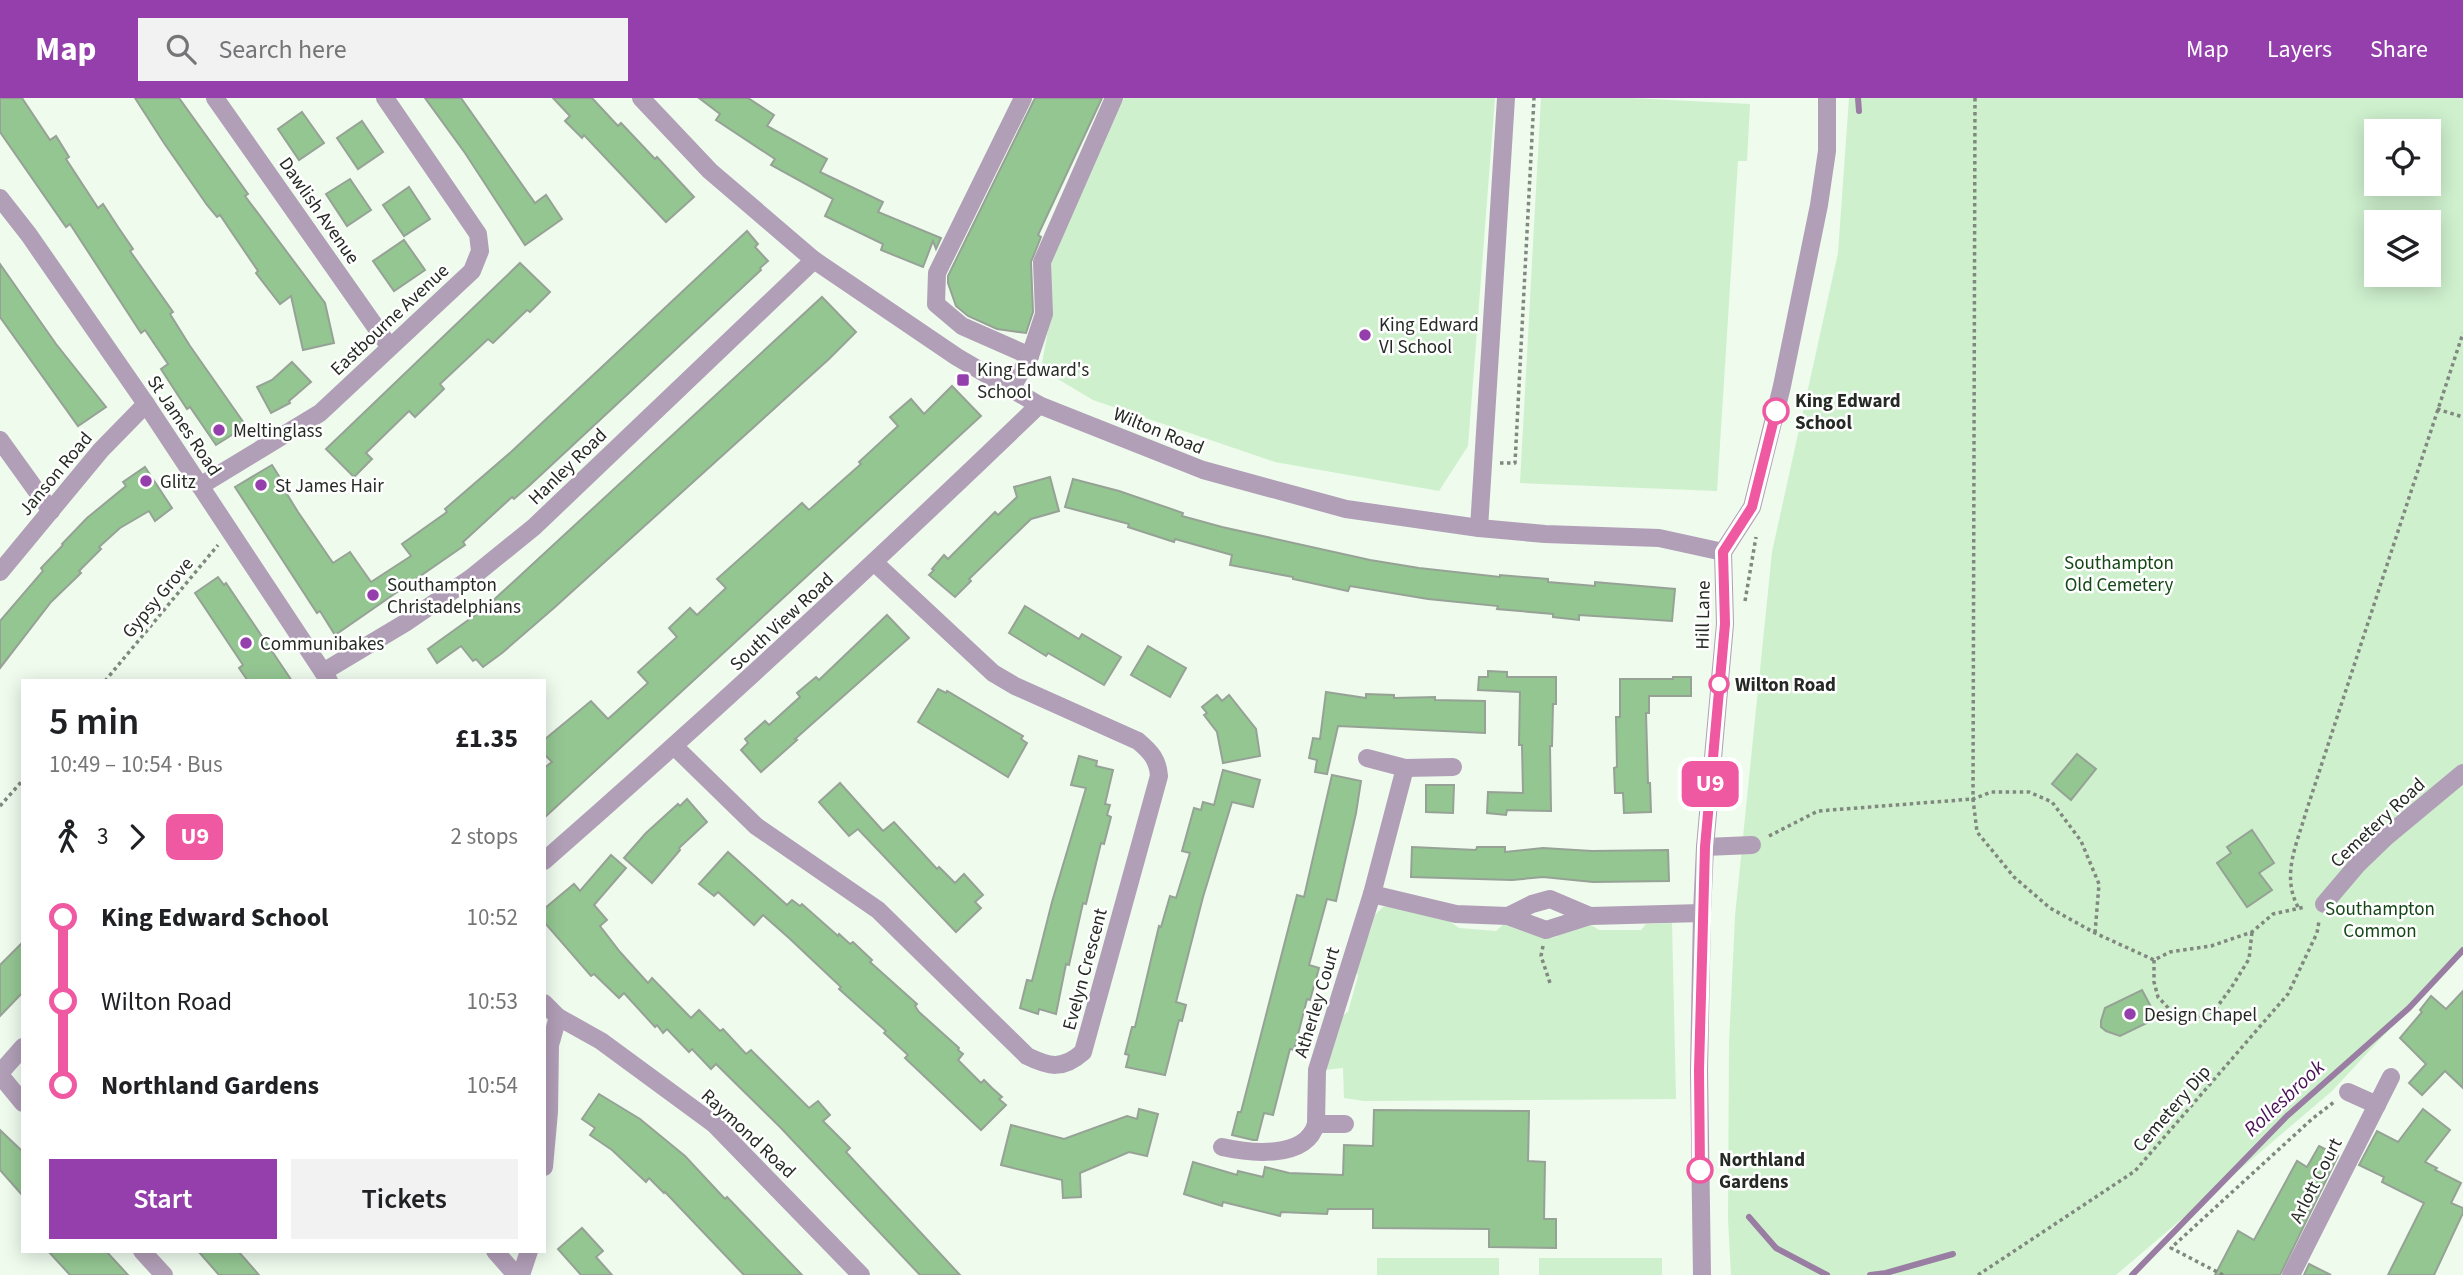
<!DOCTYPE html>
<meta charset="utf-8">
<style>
:root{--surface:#fff;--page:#f2f2f2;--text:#202124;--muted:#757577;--accent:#953fac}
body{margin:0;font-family:"Source Sans 3",sans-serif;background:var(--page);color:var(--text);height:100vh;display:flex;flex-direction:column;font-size:26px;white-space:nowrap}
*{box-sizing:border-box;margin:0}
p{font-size:23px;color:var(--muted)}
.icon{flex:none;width:38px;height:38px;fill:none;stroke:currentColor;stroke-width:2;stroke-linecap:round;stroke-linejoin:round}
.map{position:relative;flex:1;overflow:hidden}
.panel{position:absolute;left:21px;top:581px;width:525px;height:574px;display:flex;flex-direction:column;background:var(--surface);border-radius:0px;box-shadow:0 4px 18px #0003}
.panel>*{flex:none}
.badge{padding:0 14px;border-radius:10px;font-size:24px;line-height:46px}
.buttons{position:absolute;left:2364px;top:21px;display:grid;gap:14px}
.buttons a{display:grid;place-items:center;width:77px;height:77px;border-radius:0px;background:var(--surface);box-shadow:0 4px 18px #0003;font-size:35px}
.map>.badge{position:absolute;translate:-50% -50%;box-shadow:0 0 0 4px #fff}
.legs{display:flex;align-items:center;gap:10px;height:77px;padding:0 28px;font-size:23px}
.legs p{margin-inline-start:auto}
.headline{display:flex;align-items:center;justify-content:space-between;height:119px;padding:0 28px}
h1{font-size:38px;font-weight:600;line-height:52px}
.action{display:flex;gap:14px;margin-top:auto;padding:14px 28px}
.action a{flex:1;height:80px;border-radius:0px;background:var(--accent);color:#fff;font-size:28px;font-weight:600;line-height:80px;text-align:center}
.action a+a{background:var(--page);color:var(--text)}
ul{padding:0 28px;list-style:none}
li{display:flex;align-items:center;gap:24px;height:84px;font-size:26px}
li i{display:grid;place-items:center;width:10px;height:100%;margin:0 9px;background:currentColor}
li i::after{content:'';width:18px;height:18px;margin:-9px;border:5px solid;border-radius:50%;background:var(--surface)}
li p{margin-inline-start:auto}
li:first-child i{background:linear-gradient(#0000 50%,currentColor 0)}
li:last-child i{background:linear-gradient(currentColor 50%,#0000 0)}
header{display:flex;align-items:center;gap:42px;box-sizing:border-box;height:98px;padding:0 35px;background:var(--accent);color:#fff}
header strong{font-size:33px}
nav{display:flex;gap:38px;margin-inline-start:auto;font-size:24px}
.search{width:490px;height:63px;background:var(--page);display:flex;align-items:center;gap:18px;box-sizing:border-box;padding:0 24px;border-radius:0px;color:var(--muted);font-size:26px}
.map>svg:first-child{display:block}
.green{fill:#cef0cd;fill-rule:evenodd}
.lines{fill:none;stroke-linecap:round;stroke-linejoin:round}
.stream{stroke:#9a7da2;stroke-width:6}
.building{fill:#94c692;stroke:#96a295;stroke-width:2}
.path{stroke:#80887f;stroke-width:3.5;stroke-dasharray:3.5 3.5;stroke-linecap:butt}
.minor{stroke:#b19eb7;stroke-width:18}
.line-1-casing{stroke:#fff;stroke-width:16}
.line-1{stroke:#ef59a1;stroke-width:10}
.poi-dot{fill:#953fac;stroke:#fff;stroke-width:2.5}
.stop-1-dot{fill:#fff;stroke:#ef59a1;stroke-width:3.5}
.labels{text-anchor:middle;stroke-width:5;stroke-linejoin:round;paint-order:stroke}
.street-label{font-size:19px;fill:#252a24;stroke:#fff}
.poi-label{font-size:19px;fill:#252a24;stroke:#fff;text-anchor:start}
.stop-label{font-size:19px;font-weight:bold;fill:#252a24;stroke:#fff;text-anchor:start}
.park-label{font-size:19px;fill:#134716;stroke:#fff}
.water-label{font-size:21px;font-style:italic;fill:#4a1557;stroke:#fff}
</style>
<header>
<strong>Map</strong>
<div class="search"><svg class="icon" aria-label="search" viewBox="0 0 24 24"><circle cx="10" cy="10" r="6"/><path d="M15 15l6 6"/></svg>Search here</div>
<nav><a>Map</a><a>Layers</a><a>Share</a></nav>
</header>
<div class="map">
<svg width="2463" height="1177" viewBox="0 0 2463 1177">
<rect width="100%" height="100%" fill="#eefbed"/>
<g class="green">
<polygon points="1124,0 1495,0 1468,348 1439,393 1275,364 1093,302 1041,271 1051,215 1051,163"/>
<polygon points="1541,0 1631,0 1750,6 1747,63 1738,63 1717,393 1520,385"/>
<path d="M 1849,0 L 2463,0 L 2463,852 L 2332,993 L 2116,1177 L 1731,1177 L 1728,1121 L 1729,947 L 1735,818 L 1772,454 L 1838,155 ZM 2376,33 L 2429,33 L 2429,86 L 2376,86 ZM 2376,124 L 2429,124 L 2429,177 L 2376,177 Z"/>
<path d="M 1394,808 L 1448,822 L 1459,830 L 1496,833 L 1506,824 C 1520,829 1542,843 1555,839 C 1566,835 1575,828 1587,824 L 1599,832 L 1641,832 L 1646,826 L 1672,825 L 1676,1001 L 1364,1003 L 1344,1000 L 1343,970 L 1324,972 L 1338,920 L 1348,914 L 1358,878 L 1355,867 L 1360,845 L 1369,837 L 1375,817 L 1383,809 Z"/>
<rect x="1377" y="1160" width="122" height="17"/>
<rect x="1539" y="1160" width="123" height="17"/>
</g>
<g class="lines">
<g class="stream">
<polyline points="1858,0 1859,13"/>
<polyline points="1749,1119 1776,1150 1827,1177"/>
<polyline points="1870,1177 1886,1175 1953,1156"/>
<polyline points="2132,1177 2287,1018 2409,910 2463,852"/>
</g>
</g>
<g class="building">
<polygon points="0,0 22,0 50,42 56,38 69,59 66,61 98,110 103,106 118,129 133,151 130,153 173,214 170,216 190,248 246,328 216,347 190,309 187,311 161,271 168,266 145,232 141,235 70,126 66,129 0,34"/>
<polygon points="135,0 179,0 248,96 245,98 325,205 334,245 303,252 291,198 280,206 256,175 258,173 220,117 217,119 207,107 164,45"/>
<polygon points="425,0 461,0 535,105 546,97 562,121 525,147 465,55"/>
<polygon points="553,0 592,0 618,28 621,25 655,61 657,59 694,99 666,124 584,37 582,40 565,23 570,18"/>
<polygon points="699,0 748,0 774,17 767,28 827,61 820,74 883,104 878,114 941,140 936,151 933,143 923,169 881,152 883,146 825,118 833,101 771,67 775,61 716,22 720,16"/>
<polygon points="1035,0 1102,0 1038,137 1041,139 1031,164 1033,214 1026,235 997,231 968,218 956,208 948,185 948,178"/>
<polygon points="302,14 324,45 299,62 278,31"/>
<polygon points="362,23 383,54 358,71 337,40"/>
<polygon points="350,81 371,112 347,128 326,96"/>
<polygon points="409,89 430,121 404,138 383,107"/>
<polygon points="747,133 758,146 755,149 768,163 760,170 761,172 530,387 514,401 512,399 463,444 465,447 335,537 320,513 317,515 235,389 272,367 284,386 282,388 298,414 333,465 350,454 371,484 411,458 402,446 447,414 445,411 511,354"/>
<polygon points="404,142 425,172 394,193 373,163"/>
<polygon points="520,165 550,194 530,214 527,212 493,245 488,241 440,286 444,291 415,319 409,313 366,355 372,361 354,379 326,351"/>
<polygon points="0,166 56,246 106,309 78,328 0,219"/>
<polygon points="822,199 856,234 829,261 555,509 502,555 483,569 476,561 473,563 461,548 437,565 428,551 485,510"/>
<polygon points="292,264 311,284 289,303 290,305 271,315 257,289 272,282"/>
<polygon points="952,288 981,318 544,720 544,670 552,664 544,656 544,642 591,603 608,621 648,585 638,574 677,539 669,530 690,510 697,517 726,490 717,481 802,405 809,412 861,366 859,364 898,328 890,319 911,301 924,316"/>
<polygon points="145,369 172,410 155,423 149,413 120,430 99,449 101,451 79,473 81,475 51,504 0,570 0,523 43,473 41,470 63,447 62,446 87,420 126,388 123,384"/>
<polygon points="1050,379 1059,413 1031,421 969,481 971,483 955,499 929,477 934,472 932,471 944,457 948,461 995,414 998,417 1017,399 1014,389"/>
<polygon points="1073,381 1119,393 1183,415 1182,418 1222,429 1370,462 1419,470 1500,479 1500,477 1548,481 1548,484 1595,488 1595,484 1675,491 1672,523 1579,517 1579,522 1553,519 1553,516 1497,511 1498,508 1428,501 1350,488 1348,493 1293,481 1293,479 1230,467 1232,457 1175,441 1174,444 1128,429 1129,426 1065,409"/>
<polygon points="218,479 224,487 226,485 292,583 248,583 239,570 243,567 195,495"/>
<polygon points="1025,508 1079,541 1082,536 1121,559 1104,587 1048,555 1046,558 1009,535"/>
<polygon points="887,517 909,540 795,641 797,642 761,674 741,652 748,645 745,641 765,623 769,627 800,599 797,595 816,579 819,582"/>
<polygon points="1148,548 1186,570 1170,599 1131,577"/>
<polygon points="1488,573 1507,574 1507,579 1556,579 1556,606 1553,606 1552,648 1550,648 1551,713 1507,712 1506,717 1487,715 1488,694 1523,695 1522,647 1519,647 1520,594 1478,592 1479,579 1488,579"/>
<polygon points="1673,579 1691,579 1691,598 1649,598 1649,615 1646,615 1648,685 1650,685 1651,714 1624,715 1623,695 1615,695 1614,670 1617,669 1616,619 1620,619 1620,581 1673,581"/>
<polygon points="938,591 946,595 947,593 1023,638 1021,641 1027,645 1008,679 918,624"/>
<polygon points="1326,594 1366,600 1366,596 1394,597 1394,600 1435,599 1435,602 1485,603 1485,635 1338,628 1327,676 1315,674 1317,662 1309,660 1313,640 1320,641"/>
<polygon points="1217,597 1222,603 1229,597 1256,631 1260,658 1223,665 1217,634 1204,617 1207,615 1202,609"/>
<polygon points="2077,656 2096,671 2071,702 2052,686"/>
<polygon points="1079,658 1097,663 1096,668 1113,672 1105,706 1110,707 1107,717 1111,719 1104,746 1101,745 1086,806 1083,805 1069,867 1066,866 1056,916 1039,911 1038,916 1020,910 1027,882 1032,883 1052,804 1086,690 1071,687"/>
<polygon points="1223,672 1260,682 1253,709 1232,704 1203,799 1176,904 1186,907 1182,923 1179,922 1165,977 1126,969 1129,957 1125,956 1132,929 1135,929 1159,828 1161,829 1170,798 1176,800 1190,755 1182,753 1194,710 1201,712 1203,704 1214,707"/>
<polygon points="1332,677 1361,683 1356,715 1336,803 1327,801 1309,867 1319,870 1310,902 1307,901 1294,952 1290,951 1273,1017 1264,1015 1257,1042 1253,1042 1232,1037 1238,1014 1241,1014 1297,797 1304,799"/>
<polygon points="840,685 883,733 894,724 937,771 939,769 955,785 964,776 983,797 975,804 981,810 956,834 858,731 849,738 819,704"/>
<polygon points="1426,687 1454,687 1453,715 1426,714"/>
<polygon points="687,701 707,724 679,750 680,752 652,785 624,760 646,735 678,706 680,708"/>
<polygon points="2252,732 2274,765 2259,775 2272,792 2247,809 2217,765 2231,755 2227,749"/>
<polygon points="1412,749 1476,752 1477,749 1505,749 1505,754 1543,750 1592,753 1668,752 1669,783 1593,784 1543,779 1512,782 1411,779"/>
<polygon points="728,754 787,807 792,802 800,808 802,806 838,838 839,836 850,846 853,844 872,862 870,864 917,906 915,908 919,914 959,950 958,952 963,956 958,962 981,985 984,982 992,990 1002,999 999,1001 1006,1007 981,1032 905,960 908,957 884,935 886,933 839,891 841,889 789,840 763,817 754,827 718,794 714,798 699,786"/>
<polygon points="611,757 626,770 594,807 607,822 600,828 620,854 648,885 652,880 691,920 699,912 720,933 723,931 746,956 751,952 809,1010 818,1003 830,1017 823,1023 850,1050 846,1054 960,1177 920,1177 780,1029 716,966 711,971 692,951 689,954 667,931 663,935 657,927 655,929 624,895 619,900 594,876 591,878 544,824 544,811 574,786 580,793"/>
<polygon points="23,844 23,894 0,918 0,867"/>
<polygon points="2142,892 2157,920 2120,938 2106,933 2101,929 2101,923 2105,910"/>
<polygon points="2463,893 2463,990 2445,973 2422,997 2409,985 2426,966 2400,940 2422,914 2420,912 2431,898 2446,911"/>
<polygon points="599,996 640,1021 685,1058 725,1101 727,1099 802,1177 744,1177 665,1094 664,1095 649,1080 646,1084 612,1052 590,1037 595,1030 582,1021"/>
<polygon points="1139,1011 1158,1016 1147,1058 1129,1054 1080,1075 1081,1099 1063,1100 1062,1082 1001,1067 1011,1027 1064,1041 1127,1018 1137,1021"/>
<polygon points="2423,1011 2450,1032 2425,1064 2437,1070 2435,1072 2461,1085 2451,1105 2463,1110 2463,1115 2434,1177 2388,1177 2424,1105 2382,1084 2384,1079 2359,1067 2377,1033 2398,1044"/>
<polygon points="1374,1012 1529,1013 1528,1063 1545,1064 1544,1121 1556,1121 1556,1150 1489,1149 1489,1131 1373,1130 1373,1111 1328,1111 1327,1116 1281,1114 1280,1118 1223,1104 1222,1108 1184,1096 1193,1064 1237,1077 1238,1073 1263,1079 1265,1069 1289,1075 1343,1077 1344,1047 1373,1048"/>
<polygon points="0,1032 23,1054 23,1098 0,1072"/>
<polygon points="2319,1048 2338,1058 2280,1177 2215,1177 2238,1133 2254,1142 2297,1063 2307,1069"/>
<polygon points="582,1130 603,1153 596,1159 612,1177 581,1177 558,1151"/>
<polygon points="48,1153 106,1153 128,1177 70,1177"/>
<polygon points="198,1153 238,1153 259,1177 219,1177"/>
<polygon points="2309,1166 2331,1177 2304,1177"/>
</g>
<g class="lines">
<g class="path">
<polyline points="1975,0 1973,701 1991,694 2029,694 2052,704 2081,743 2099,786 2095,835"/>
<polyline points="2437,311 2463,319"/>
<polyline points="1500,365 1515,365 1534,0"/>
<polyline points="1745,503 1756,439"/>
<polyline points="105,583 218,447"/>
<polyline points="0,708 23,682"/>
<polyline points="1769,738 1818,713 1973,701 1977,734 2014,779 2050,810 2095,835 2154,862 2170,854 2211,848 2252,834 2273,816 2305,809"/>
<path d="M 2298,809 C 2281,777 2297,746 2306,714 L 2463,235"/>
<polyline points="1543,848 1541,858 1550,885"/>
<polyline points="2154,862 2154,884 2158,899 2175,917 2190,921 2214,913 2231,890 2249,861 2252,834"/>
<polyline points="1978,1177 2135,1073 2288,896 2317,835 2319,823"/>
<polyline points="2223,1177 2171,1150 2312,1021 2334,1004"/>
</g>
<g class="minor">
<polyline points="215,0 389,248"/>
<polyline points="641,0 710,73 814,162 957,259 1039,307 1203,372 1346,411 1479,430 1545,436 1659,440 1723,454"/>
<polyline points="1023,0 937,175 936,206 962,228 1030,258 1044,216 1042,164 1114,0"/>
<polyline points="0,100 29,137 146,306 329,583"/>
<polyline points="1011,291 1030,258"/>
<polyline points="0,342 51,413"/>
<polyline points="200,388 320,315 472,173 480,153 478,136 385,0"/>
<polyline points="1479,430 1506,0"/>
<polyline points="0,474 101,352 146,306"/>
<polyline points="323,574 405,525 471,480 534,429 814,162"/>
<path d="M 675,649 L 756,728 L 878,812 L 1027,958 C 1049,969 1063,972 1083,954 L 1159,678 C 1158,662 1151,654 1138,643 L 1015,588 L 993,575 L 875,465"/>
<polyline points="1367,660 1405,670 1453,669"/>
<polyline points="1705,749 1752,747"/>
<path d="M 544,763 C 713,615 877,463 1039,307"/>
<polyline points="1372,796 1456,816 1508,818 1546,832 1590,818 1702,815"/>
<polyline points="2324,806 2358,766 2386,739 2463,675"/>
<polyline points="1508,818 1532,806 1550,801 1590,818"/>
<polyline points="544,905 558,919 601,943 714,1026 861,1177"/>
<polyline points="0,975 23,949"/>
<polyline points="0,977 23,1005"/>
<polyline points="2348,994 2377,1007"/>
<polyline points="1316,1026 1345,1026"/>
<path d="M 1222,1049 C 1249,1055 1306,1062 1316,1026 L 1317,972 L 1372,796 L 1405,670"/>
<polyline points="544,1069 549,1014 550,947 558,919"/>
<polyline points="142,1153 164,1177"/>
<polyline points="495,1153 516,1177"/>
<polyline points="521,1177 529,1153"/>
<polyline points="1702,1177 1699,972 1702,815 1705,749 1725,526 1723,454 1752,409 1782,288 1819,107 1827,53 1827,0"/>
<polyline points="2291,1177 2391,979"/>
</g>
</g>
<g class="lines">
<g class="line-1-casing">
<polyline id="line-1" points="1700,1072 1699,972 1705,749 1725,526 1723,454 1752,409 1776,313"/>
</g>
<use href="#line-1" class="line-1"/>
</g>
<g class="poi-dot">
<circle cx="1365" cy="237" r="7"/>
<rect x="956" y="275" width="14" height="14" rx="3.5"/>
<circle cx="219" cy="332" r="7"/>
<circle cx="146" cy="383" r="7"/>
<circle cx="261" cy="387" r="7"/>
<circle cx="373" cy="497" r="7"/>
<circle cx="246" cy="545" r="7"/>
<circle cx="2130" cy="916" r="7"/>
</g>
<g class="stop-1-dot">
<circle cx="1776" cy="313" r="12"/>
<circle cx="1719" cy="586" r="9"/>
<circle cx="1700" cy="1072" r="12"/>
</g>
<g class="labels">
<g class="street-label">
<text transform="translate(320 112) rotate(55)" y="7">Dawlish Avenue</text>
<text transform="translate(389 221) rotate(-43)" y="7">Eastbourne Avenue</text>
<text transform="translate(185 327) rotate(56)" y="7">St James Road</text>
<text transform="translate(1159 332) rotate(22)" y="7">Wilton Road</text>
<text transform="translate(567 368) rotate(-44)" y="7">Hanley Road</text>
<text transform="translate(55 375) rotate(-50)" y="7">Janson Road</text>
<text transform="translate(157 499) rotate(-50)" y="7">Gypsy Grove</text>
<text transform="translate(1702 517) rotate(-89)" y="7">Hill Lane</text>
<text transform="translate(781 523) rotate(-43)" y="7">South View Road</text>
<text transform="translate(2377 724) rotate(-43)" y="7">Cemetery Road</text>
<text transform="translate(1084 871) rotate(-75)" y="7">Evelyn Crescent</text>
<text transform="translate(1316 904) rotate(-73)" y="7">Atherley Court</text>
<text transform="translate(2171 1010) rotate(-49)" y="7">Cemetery Dip</text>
<text transform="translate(749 1035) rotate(43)" y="7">Raymond Road</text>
<text transform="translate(2315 1082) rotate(-63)" y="7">Arlott Court</text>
</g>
<g class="poi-label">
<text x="1379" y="233">King Edward<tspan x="1379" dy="22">VI School</tspan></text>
<text x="977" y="278">King Edward's<tspan x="977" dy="22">School</tspan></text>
<text x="233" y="339">Meltinglass</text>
<text x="160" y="390">Glitz</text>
<text x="275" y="394">St James Hair</text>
<text x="387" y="493">Southampton<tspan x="387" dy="22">Christadelphians</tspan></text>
<text x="260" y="552">Communibakes</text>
<text x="2144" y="923">Design Chapel</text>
</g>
<g class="stop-label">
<text x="1795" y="309">King Edward<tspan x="1795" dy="22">School</tspan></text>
<text x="1735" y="593">Wilton Road</text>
<text x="1719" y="1068">Northland<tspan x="1719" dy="22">Gardens</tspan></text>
</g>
<g class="park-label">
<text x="2119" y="471">Southampton<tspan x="2119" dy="22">Old Cemetery</tspan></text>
<text x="2380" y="817">Southampton<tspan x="2380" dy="22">Common</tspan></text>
</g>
<g class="water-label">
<text transform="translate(2284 1000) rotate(-43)" y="7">Rollesbrook</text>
</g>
</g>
</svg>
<div class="buttons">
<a><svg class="icon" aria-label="locate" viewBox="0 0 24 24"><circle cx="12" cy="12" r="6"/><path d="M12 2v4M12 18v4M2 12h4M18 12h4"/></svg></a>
<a><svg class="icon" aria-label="layers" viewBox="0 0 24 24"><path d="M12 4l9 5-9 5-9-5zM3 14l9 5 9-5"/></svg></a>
</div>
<b class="badge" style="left:1710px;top:686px;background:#ef59a1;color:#fff">U9</b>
<section class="panel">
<div class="headline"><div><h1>5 min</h1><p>10:49 – 10:54 · Bus</p></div><b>£1.35</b></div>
<div class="legs"><svg class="icon" aria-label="walk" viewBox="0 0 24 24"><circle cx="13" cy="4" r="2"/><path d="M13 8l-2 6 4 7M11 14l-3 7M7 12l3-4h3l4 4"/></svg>3<svg class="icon" aria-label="forward" viewBox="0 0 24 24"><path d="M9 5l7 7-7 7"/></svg><b class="badge" style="background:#ef59a1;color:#fff">U9</b><p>2 stops</p></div>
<ul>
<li><i style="color:#ef59a1"></i><b>King Edward School</b><p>10:52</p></li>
<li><i style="color:#ef59a1"></i><span>Wilton Road</span><p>10:53</p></li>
<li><i style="color:#ef59a1"></i><b>Northland Gardens</b><p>10:54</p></li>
</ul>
<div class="action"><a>Start</a><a>Tickets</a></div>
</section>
</div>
